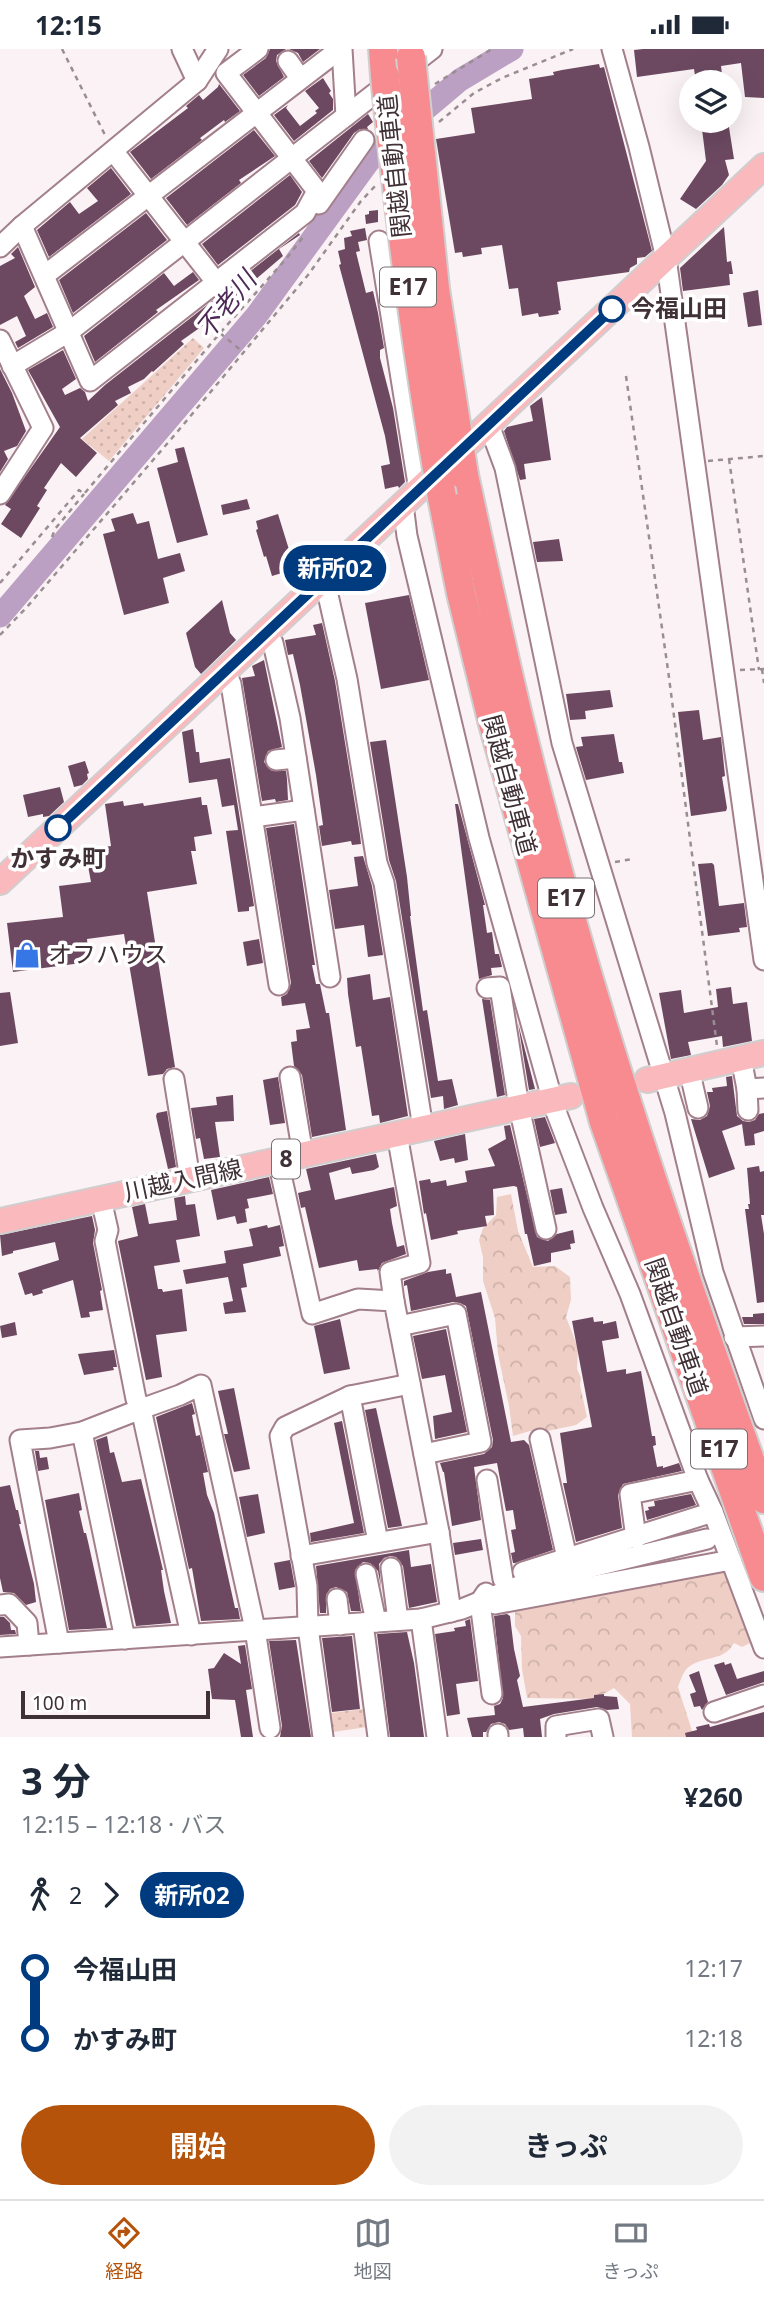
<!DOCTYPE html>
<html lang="ja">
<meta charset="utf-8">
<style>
:root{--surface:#fff;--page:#f2f2f3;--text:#1f2937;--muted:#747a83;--line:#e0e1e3;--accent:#b45309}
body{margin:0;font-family:"Noto Sans","Noto Sans JP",sans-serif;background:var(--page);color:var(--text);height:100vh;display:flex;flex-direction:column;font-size:26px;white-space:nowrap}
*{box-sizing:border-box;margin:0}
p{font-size:23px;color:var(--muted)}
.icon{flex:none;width:38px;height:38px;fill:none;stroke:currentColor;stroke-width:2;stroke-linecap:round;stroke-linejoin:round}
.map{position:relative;height:1688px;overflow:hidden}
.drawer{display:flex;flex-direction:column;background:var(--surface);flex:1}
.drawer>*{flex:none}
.badge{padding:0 14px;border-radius:23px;font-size:24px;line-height:46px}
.buttons{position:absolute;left:679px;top:21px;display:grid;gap:14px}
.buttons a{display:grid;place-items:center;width:63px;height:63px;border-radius:50%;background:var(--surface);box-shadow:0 7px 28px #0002;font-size:35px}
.scale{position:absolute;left:21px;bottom:18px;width:189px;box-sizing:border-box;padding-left:7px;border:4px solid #403136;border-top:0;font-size:19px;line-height:24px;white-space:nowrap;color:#403136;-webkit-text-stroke:5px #fff;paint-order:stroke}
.map>.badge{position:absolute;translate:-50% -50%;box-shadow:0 0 0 4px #fff}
.legs{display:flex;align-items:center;gap:10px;height:77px;padding:0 21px;font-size:23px}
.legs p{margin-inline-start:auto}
.headline{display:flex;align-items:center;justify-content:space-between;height:119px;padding:0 21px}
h1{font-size:38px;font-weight:700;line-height:52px}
.primary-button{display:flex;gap:14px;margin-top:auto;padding:14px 21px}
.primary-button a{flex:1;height:80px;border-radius:42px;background:var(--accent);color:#fff;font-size:28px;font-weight:700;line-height:80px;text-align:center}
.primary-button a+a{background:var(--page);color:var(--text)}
ul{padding:0 21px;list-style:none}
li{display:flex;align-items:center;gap:24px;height:70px;font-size:26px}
li i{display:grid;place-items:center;width:10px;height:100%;margin:0 9px;background:currentColor}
li i::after{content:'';width:18px;height:18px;margin:-9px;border:5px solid;border-radius:50%;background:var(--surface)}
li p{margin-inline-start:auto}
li:first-child i{background:linear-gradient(#0000 50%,currentColor 0)}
li:last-child i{background:linear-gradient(currentColor 50%,#0000 0)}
.status{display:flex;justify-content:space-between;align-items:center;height:49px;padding:0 35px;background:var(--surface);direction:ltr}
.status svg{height:19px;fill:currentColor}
.menu{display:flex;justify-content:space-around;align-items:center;height:98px;border-top:2px solid var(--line);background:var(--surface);font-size:19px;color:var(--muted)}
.menu a{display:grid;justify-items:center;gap:4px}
.menu .on{color:var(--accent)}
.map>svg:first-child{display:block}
.grass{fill:url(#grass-dots)}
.forest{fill:url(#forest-crowns)}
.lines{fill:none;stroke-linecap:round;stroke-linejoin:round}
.river{stroke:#bca0c4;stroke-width:23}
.building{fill:#6c4961}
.minor-casing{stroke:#a27f8a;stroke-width:23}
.major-casing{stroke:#d1cecf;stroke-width:28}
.highway-casing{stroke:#d1cecf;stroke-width:32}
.path{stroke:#9a8e92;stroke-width:2.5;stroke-dasharray:5 5;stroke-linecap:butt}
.minor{stroke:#fff;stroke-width:19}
.major{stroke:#fab9bc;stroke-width:24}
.highway{stroke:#f78b90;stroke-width:28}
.highway-bridge-casing{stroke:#d1cecf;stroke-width:32;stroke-linecap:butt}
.highway-bridge{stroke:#f78b90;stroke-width:28}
.line-1-casing{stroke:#fff;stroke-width:16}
.line-1{stroke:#003b80;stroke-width:10}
.stop-1-dot{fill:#fff;stroke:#003b80;stroke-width:3.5}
.labels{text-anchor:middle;stroke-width:7;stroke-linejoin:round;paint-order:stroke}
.shield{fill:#fff;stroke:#796f72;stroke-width:2}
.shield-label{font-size:23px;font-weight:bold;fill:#403136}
.street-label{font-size:24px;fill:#403136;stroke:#fff}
.stop-label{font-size:24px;font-weight:bold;fill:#403136;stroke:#fff;text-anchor:start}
.poi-label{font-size:24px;fill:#403136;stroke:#fff;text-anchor:start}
.water-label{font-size:26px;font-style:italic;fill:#4e2958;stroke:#fff}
</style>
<div class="status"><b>12:15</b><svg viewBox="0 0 49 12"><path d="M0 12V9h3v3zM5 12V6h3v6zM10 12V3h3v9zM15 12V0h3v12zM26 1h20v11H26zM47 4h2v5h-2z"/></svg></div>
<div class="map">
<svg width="764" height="1688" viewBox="0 0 764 1688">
<defs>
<pattern id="grass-dots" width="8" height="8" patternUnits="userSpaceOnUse" patternTransform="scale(1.75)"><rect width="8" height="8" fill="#efcfc5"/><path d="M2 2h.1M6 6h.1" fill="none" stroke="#ceb2aa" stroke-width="1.8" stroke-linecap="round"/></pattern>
<pattern id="forest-crowns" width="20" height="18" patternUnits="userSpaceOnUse" patternTransform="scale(1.75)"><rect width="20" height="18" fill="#efcfc5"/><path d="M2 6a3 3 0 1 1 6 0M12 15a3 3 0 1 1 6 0" fill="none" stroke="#ceb2aa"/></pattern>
</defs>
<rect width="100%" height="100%" fill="#faf2f4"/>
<g class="grass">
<polygon points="193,289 204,299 109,412 82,390"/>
<polygon points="371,1659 374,1677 326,1684 324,1665"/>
</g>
<g class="forest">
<polygon points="511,1145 518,1182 533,1218 555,1217 570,1228 571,1251 566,1268 578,1299 577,1320 581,1329 580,1336 587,1368 576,1376 538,1384 530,1382 513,1387 509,1357 498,1305 495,1269 483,1232 483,1208 479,1191 483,1179 496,1166 497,1148"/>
<path d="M 722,1517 L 753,1586 L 750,1594 L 742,1598 L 734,1594 C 723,1615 698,1605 685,1622 C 682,1626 680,1633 678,1638 L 694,1688 L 632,1688 L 630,1655 L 614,1639 L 595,1650 L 527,1649 L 522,1620 L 521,1587 L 515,1577 L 515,1557 Z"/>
</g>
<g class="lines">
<polyline class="river" points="0,567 257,266 369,112 396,85 460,31 512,0"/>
</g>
<g class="building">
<polygon points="270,0 286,0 277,6 276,12 284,28 259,47 243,26 266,9"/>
<polygon points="289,0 320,0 303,13 298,4"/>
<polygon points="643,0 764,0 764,49 745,48 741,14 721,17 723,33 696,33 694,20 637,28 634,1"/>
<polygon points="599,15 600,19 604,18 652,202 645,208 637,209 637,215 630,219 629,223 557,233 561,261 558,262 559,265 539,268 538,264 522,267 518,239 509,240 502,196 481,199 482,205 463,208 462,203 455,204 436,90 475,84 471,59 532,50 529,30 554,26 553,23 562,21"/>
<polygon points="323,29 331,42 329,44 333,50 333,61 294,92 274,66 288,56 286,59 300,77 317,64 315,62 319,59 305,42"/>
<polygon points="219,35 240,62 225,73 224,71 200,89 202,91 151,130 130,103 188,59 186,57 199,46 203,51 218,38"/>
<polygon points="368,65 373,73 367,78 368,80 360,80 354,84 322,129 309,112"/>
<polygon points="701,72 728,72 734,110 725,111 729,126 722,136 696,160 680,150 706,112"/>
<polygon points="254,81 275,107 239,131 241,134 187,176 166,149"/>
<polygon points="111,119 131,145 49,208 37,181 70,153 79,165 98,152 87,139"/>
<polygon points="290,126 302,143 295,156 218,216 202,195"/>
<polygon points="378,161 378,173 366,175 365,166 369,165 369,162"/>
<polygon points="146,164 167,191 73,264 59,231"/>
<polygon points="724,178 727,213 731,212 733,225 729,225 730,236 683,242 680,219"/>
<polygon points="365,179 367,191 358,193 360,202 356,203 366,244 373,242 378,264 384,299 380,301 380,309 393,359 405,433 399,439 398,437 385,440 381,417 390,415 385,387 339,216 341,215 338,202 345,200 344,189 352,187 350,182"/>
<polygon points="299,184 300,186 279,200 283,207 229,253 232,256 181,292 184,295 153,323 152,322 144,330 128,338 131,344 115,352 118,356 80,389 97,404 76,428 61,414 44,439 47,441 37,457 40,459 21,489 1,475 11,460 5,456 60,378 28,321 63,301 76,330 62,340 65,346 80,339 85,343 88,352 105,336"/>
<polygon points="18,198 35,238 24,247 35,270 47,264 53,278 18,299 15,293 26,287 17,267 0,276 0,217 15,209 11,205"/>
<polygon points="193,223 199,231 156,261 158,263 95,313 84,287 164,224 174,237"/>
<polygon points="758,241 762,276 748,278 743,244"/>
<polygon points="0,320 12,344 26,382 17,397 4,402 8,410 0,423"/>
<polygon points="542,348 551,411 524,415 526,430 520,431 504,382 507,378 533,372 530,357"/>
<polygon points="184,398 208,486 177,494 157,419 178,413 175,400"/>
<polygon points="247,450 250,460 223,466 221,456"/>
<polygon points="133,464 137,475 149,472 158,510 180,504 185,522 163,529 169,554 124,566 103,485 115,482 111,470"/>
<polygon points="278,465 295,520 272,527 266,507 264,508 256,481 258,480 256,472"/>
<polygon points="559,490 563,512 537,513 533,493"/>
<polygon points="409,546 429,631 381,640 365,554"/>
<polygon points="222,551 230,584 236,591 201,625 195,618 186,584"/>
<polygon points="322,574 335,632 360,786 361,795 352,796 351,792 322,797 319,777 323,776 316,726 300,636 293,605 288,606 285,591 316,586 313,576"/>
<polygon points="264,611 282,698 268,702 264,713 272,722 286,722 287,730 288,751 276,753 275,750 262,752 242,629 255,627 252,617"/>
<polygon points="610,641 613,658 585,662 586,670 570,671 566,645"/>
<polygon points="699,661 703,691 721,688 725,727 722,728 727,759 726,762 691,767 678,663"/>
<polygon points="193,680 196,703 199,703 200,714 230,709 254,857 249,858 249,862 238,863 226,782 238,781 234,756 222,758 217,730 189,734 182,683"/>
<polygon points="614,685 619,713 622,713 624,724 586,731 576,698 583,697 581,688"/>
<polygon points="386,691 407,828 411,867 410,867 423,962 427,961 438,1032 452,1030 458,1056 444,1060 443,1047 431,1049 396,832 389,811 370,693"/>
<polygon points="85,712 89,724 87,725 88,730 82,736 74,738 68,717"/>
<polygon points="60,738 64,753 49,767 43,768 43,765 28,768 23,746"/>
<polygon points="201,748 202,756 207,756 212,785 194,788 196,802 191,802 197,835 147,843 175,1018 167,1020 163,1025 148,1027 124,885 87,890 89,913 13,923 7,874 63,868 59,837 91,833 85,801 111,797 105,755 123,752 124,757 143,754 144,757"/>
<polygon points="455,755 458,755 485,856 483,856 487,884 492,883 495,905 499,905 502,918 491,919 492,926 479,930"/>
<polygon points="294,775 315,916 312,916 316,935 320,935 326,964 329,964 346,1081 312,1088 302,1026 294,1017 291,993 297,992 296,981 310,979 305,954 282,957 281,948 287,945 291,934 266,779"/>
<polygon points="363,807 372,837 383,906 368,908 364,876 335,880 329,841 358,837 354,808"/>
<polygon points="712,814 714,816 719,857 744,854 747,878 739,879 740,883 708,887 698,815"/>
<polygon points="259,890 263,914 247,917 243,893"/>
<polygon points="370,925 373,951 390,948 408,1067 380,1074 379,1066 372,1067 361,997 356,998 348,945 347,929"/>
<polygon points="731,938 733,955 747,953 752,992 723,998 722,987 688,993 691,1006 671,1010 659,944 681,941 684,964 718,958 716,940"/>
<polygon points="10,943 18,994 0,997 0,944"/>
<polygon points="482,950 490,951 505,1046 497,1048"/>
<polygon points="518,974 535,1040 529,1041"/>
<polygon points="732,1027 737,1067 743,1072 749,1073 755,1071 759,1065 764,1064 764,1082 754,1085 755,1096 745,1097 742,1075 722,1082 735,1120 709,1129 691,1070 700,1071 707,1067 710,1057 707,1043 713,1043 712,1039 727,1037 726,1028"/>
<polygon points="278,1028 285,1074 270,1076 263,1031"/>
<polygon points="233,1046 234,1072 215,1073 220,1108 204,1110 200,1089 196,1090 191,1059 217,1056 216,1048"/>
<polygon points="167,1062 176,1118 168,1120 156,1067 157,1064"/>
<polygon points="545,1068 555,1094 540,1098 534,1070"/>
<polygon points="510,1076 537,1188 548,1192 557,1185 573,1181 575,1194 570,1195 571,1200 551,1204 551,1213 534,1217 527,1185 525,1185 517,1138 514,1137 493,1140 494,1166 485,1167 487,1177 457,1182 458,1185 431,1191 426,1164 424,1165 419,1132 430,1130 431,1134 446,1131 447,1137 467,1133 465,1122 495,1117 488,1100 506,1090 504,1077"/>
<polygon points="465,1085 468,1111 455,1114 454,1109 440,1112 434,1092"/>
<polygon points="376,1105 379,1118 374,1121 352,1125 350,1118 329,1124 335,1151 394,1138 397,1157 390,1160 392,1174 397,1198 404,1196 406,1205 382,1214 378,1222 377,1220 359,1222 357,1211 319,1219 305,1158 301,1159 298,1144 311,1141 306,1120"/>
<polygon points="759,1117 760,1123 764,1122 764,1166 761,1166 764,1185 764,1253 757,1254 745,1160 749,1160 748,1155 750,1155 747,1119"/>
<polygon points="269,1128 273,1145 247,1150 249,1159 245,1160 247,1173 237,1175 235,1167 217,1171 211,1141"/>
<polygon points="562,1139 567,1164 555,1166 550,1141"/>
<polygon points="185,1147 186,1156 195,1155 200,1187 176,1191 180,1213 154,1217 158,1240 162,1240 163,1243 182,1240 187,1282 156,1286 162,1328 146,1331 118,1192 138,1187 132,1158 145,1155 149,1175 177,1171 174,1149"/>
<polygon points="92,1167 95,1181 93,1194 102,1241 100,1242 103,1261 89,1263 90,1268 81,1269 73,1231 42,1241 43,1244 33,1247 32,1244 25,1246 18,1224 59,1211 55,1193 13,1202 13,1204 2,1207 0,1186"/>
<polygon points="267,1176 268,1179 280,1176 284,1197 279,1198 281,1207 243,1215 247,1238 241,1239 246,1263 225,1265 223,1254 233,1252 228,1228 186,1235 183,1221 226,1214 224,1202 253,1197 249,1180"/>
<polygon points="446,1220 446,1225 451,1224 456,1248 481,1243 511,1393 524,1391 529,1396 553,1501 515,1514 513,1514 511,1504 515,1503 511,1481 516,1480 513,1461 506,1462 497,1414 474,1418 481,1471 452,1477 444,1423 443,1423 440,1414 484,1405 492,1398 493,1391 466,1257 460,1254 453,1253 411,1262 407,1236 404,1237 404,1232 428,1223"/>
<polygon points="764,1264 764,1275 744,1275 742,1268 753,1268 753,1265"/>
<polygon points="593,1268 594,1273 603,1272 603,1275 616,1272 619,1289 602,1292 607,1323 626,1320 626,1325 641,1322 652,1387 655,1387 656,1396 653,1397 657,1418 663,1417 663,1419 679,1414 682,1422 623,1435 618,1446 622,1479 576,1493 563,1434 567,1434 560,1384 592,1378 572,1272"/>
<polygon points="340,1270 350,1320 324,1325 314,1277"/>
<polygon points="15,1273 17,1286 2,1289 0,1277"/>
<polygon points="446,1280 467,1383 435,1390 433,1367 452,1363 445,1326 422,1330 413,1287"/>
<polygon points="114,1301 117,1318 113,1318 114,1321 84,1326 78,1305"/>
<polygon points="234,1339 250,1420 234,1423 224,1385 228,1385 218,1342"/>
<polygon points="192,1354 195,1365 192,1366 196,1387 200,1386 208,1423 203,1424 207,1446 214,1464 235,1559 238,1559 240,1570 201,1572 192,1519 189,1520 156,1368"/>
<polygon points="376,1359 402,1477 388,1479 365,1361"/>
<polygon points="342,1372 364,1484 311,1493 310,1484 354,1474 334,1374"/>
<polygon points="107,1387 110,1404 114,1403 122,1433 141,1430 163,1521 161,1521 164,1542 171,1574 136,1577 96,1391"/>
<polygon points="35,1402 39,1402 40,1409 47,1408 49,1420 38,1422"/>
<polygon points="10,1436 16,1461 18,1461 21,1475 19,1475 34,1535 36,1553 26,1556 14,1544 3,1543 0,1529 0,1438"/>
<polygon points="79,1444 82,1461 79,1462 84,1484 86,1484 89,1497 107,1579 69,1581 45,1451"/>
<polygon points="258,1445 265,1484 247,1488 239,1448"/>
<polygon points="691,1445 696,1456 647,1471 645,1462 649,1461 648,1458 655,1457 654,1452"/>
<polygon points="481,1490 483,1501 455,1506 453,1494"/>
<polygon points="409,1501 411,1518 431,1515 437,1553 409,1559 403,1517 396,1508 390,1507 384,1509 379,1515 381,1538 378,1522 370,1514 363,1513 355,1521 361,1562 351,1562 347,1543 336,1538 330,1540 326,1546 326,1564 320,1564 316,1517"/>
<polygon points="290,1511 295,1538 279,1541 274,1514"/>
<polygon points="507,1565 510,1567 514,1600 520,1627 517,1631 523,1658 594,1649 594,1646 604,1645 604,1647 617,1648 619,1660 607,1661 597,1658 554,1665 540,1670 542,1688 524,1688 523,1679 509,1681 505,1675 499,1673 491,1675 486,1683 483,1683 483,1688 472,1688 467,1669 495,1666 494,1657 500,1655 503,1649 494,1567"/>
<polygon points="0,1568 4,1568 10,1574 11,1581 15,1581 16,1585 0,1586"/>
<polygon points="470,1570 478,1632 456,1635 460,1665 447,1667 435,1585 455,1582 454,1579 466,1577 465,1572"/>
<polygon points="407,1583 414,1614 424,1688 390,1688 377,1585"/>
<polygon points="352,1587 360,1660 332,1663 322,1589"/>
<polygon points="296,1591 311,1688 280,1688 282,1677 269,1592"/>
<polygon points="245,1596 252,1640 246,1641 253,1688 241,1688 235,1651 212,1650 208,1620 214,1619 224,1604 241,1615 238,1597"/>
<polygon points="724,1613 725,1616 731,1614 737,1630 764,1622 764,1633 726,1646 714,1616"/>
<polygon points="699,1622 708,1653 702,1661 700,1657 694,1658 690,1645 696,1643 689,1626"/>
<polygon points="764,1663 764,1688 686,1688 685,1684 697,1681 696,1678 709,1675 710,1678"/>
</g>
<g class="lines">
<g class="minor-casing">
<g id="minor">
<polyline points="182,0 197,32"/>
<polyline points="218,0 197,32 22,177 90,332 305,164 317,142 226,24 258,0"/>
<polyline points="342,0 346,67"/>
<polyline points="612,0 639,98 666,209 764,911"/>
<polyline points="288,12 300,29"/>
<polyline points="114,103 216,233"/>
<polyline points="314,153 319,155 364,91"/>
<polyline points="379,192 419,441"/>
<polyline points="0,198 22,177"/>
<polyline points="45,226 340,0"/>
<polyline points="0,291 43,379 0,445"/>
<polyline points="12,317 70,282 432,0"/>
<polyline points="487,377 492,384 505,419 562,694 675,1064 713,1223 764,1370"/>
<polyline points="403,455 407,487 479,789 555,1060 593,1159 630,1245 698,1431 713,1463 764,1599"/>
<polyline points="319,534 328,546 347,630 377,814 384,834 423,1079"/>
<polyline points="265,585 273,594 290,669 330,928"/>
<polyline points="225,623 231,635 279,936"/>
<polyline points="276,711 296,709"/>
<polyline points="253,768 304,761"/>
<polyline points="487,939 500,938 519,1058 546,1180"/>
<polyline points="741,1009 747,1040 764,1039"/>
<polyline points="689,1020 698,1059"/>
<polyline points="290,1028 303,1106"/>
<polyline points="174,1030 190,1130"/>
<polyline points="747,1040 748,1061"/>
<polyline points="278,1112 312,1265 358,1250 394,1252 439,1483 451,1563"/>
<polyline points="101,1150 108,1181 105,1192 136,1350 141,1360 180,1346 201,1336 255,1580 270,1679"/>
<polyline points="394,1252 390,1223 420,1214 397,1085"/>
<polyline points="399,1277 456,1265 481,1393 424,1405"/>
<polyline points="734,1288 764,1287"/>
<polyline points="350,1347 378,1493"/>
<polyline points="82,1383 125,1590"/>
<polyline points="540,1390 567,1509"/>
<polyline points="487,1431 503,1530"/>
<polyline points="636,1489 630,1445 698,1431"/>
<polyline points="301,1507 439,1483"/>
<polyline points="391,1519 398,1571"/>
<polyline points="523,1523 713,1463"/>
<polyline points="366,1525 376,1573"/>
<polyline points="486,1544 480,1553 492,1645"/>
<polyline points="337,1550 340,1576"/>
<polyline points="495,1555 731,1511"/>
<polyline points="0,1556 9,1555 27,1574 29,1596"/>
<polyline points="421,1570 437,1688"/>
<polyline points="363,1574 378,1688"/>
<polyline points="59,1594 20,1391 50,1389 82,1383 141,1360 191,1586"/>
<polyline points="0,1598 421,1570 462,1560 526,1534 707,1490"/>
<polyline points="714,1663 764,1646"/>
<polyline points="498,1685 498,1688"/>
<polyline points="323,1688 308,1578 307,1537 280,1387 285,1378 350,1347 410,1335"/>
<polyline points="556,1688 556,1677 599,1670 603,1688"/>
</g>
</g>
<g class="major-casing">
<g id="major">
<polyline points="0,833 764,117"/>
<polyline points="647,1031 764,1004"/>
<polyline points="0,1172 571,1047"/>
</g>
</g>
<g class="highway-casing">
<g id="highway">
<polyline points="383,0 385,27"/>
<path d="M 464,426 C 491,549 517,672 550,792 C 609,1015 686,1234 764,1450"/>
<polyline points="442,448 461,544 492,671 604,1073 764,1528"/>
</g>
</g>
<g class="path">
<polyline points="62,0 106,88"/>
<polyline points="435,35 492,0"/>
<polyline points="439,73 474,44 502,29 573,0"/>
<polyline points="220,284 243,303"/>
<polyline points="626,327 668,621 717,997"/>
<polyline points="729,410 759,621"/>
<polyline points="708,412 764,407"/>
<polyline points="52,488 55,480 84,445"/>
<polyline points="0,534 79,441 84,445 220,284 286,210 304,187"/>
<polyline points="0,586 27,558 178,382 308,226 361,152 377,135"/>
<polyline points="762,620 764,634"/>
<polyline points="740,621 764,620"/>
<polyline points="615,813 633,810"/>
</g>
<use href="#minor" class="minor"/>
<use href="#major" class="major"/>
<use href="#highway" class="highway"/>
<g class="highway-bridge-casing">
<g id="highway-bridge">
<polyline points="411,8 435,240 464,426"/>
<path d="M 385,27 C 399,168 417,308 442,448"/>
</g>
</g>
<use href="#highway-bridge" class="highway-bridge"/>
</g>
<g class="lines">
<g class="line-1-casing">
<polyline id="line-1" points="58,779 612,260"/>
</g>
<use href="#line-1" class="line-1"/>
</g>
<defs>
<g id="shop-bare" transform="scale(2.1)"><path d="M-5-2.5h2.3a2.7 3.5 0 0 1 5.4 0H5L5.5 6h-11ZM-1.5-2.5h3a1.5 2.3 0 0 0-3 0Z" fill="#3677e5" stroke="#fff" stroke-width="2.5" paint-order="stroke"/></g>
</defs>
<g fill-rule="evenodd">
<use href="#shop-bare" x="27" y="906"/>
</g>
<g class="stop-1-dot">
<circle cx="612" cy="260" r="12"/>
<circle cx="58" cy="779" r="12"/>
</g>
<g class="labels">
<g class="shield">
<rect x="380" y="218.5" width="56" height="39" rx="5"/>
<rect x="538" y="829.5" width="56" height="39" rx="5"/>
<rect x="272" y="1090.5" width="28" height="39" rx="5"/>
<rect x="691" y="1380.5" width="56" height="39" rx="5"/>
</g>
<g class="shield-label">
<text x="408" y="246">E17</text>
<text x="566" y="857">E17</text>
<text x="286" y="1118">8</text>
<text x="719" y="1408">E17</text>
</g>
<g class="street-label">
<text transform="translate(395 117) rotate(-96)" y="8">関越自動車道</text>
<text transform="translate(509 736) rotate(75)" y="8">関越自動車道</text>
<text transform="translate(183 1132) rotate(-12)" y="8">川越入間線</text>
<text transform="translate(676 1278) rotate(71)" y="8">関越自動車道</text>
</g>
<g class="stop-label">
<text x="631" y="268">今福山田</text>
<text x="58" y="818" text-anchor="middle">かすみ町</text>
</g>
<g class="poi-label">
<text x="48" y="914">オフハウス</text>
</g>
<g class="water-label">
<text transform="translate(226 256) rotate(-51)" y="9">不老川</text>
</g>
</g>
</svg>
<div class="buttons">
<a><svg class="icon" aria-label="layers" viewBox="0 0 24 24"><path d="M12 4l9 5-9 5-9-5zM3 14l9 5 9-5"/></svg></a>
</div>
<div class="scale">100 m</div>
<b class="badge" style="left:335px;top:519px;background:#003b80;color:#fff">新所02</b>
</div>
<section class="drawer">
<div class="headline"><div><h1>3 分</h1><p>12:15 – 12:18 · バス</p></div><b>¥260</b></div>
<div class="legs"><svg class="icon" aria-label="walk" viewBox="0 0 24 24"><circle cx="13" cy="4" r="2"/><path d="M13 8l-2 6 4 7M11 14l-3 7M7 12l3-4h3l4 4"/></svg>2<svg class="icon" aria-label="forward" viewBox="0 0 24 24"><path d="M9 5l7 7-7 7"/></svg><b class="badge" style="background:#003b80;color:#fff">新所02</b></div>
<ul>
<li><i style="color:#003b80"></i><b>今福山田</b><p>12:17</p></li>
<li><i style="color:#003b80"></i><b>かすみ町</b><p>12:18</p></li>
</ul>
<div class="primary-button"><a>開始</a><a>きっぷ</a></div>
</section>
<nav class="menu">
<a class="on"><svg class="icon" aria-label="directions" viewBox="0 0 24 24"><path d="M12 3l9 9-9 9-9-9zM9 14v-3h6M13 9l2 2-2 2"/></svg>経路</a>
<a><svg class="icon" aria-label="map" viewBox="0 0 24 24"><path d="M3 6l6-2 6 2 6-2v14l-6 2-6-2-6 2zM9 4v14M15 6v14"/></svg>地図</a>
<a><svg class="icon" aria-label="tickets" viewBox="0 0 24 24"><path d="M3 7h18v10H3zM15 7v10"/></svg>きっぷ</a>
</nav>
